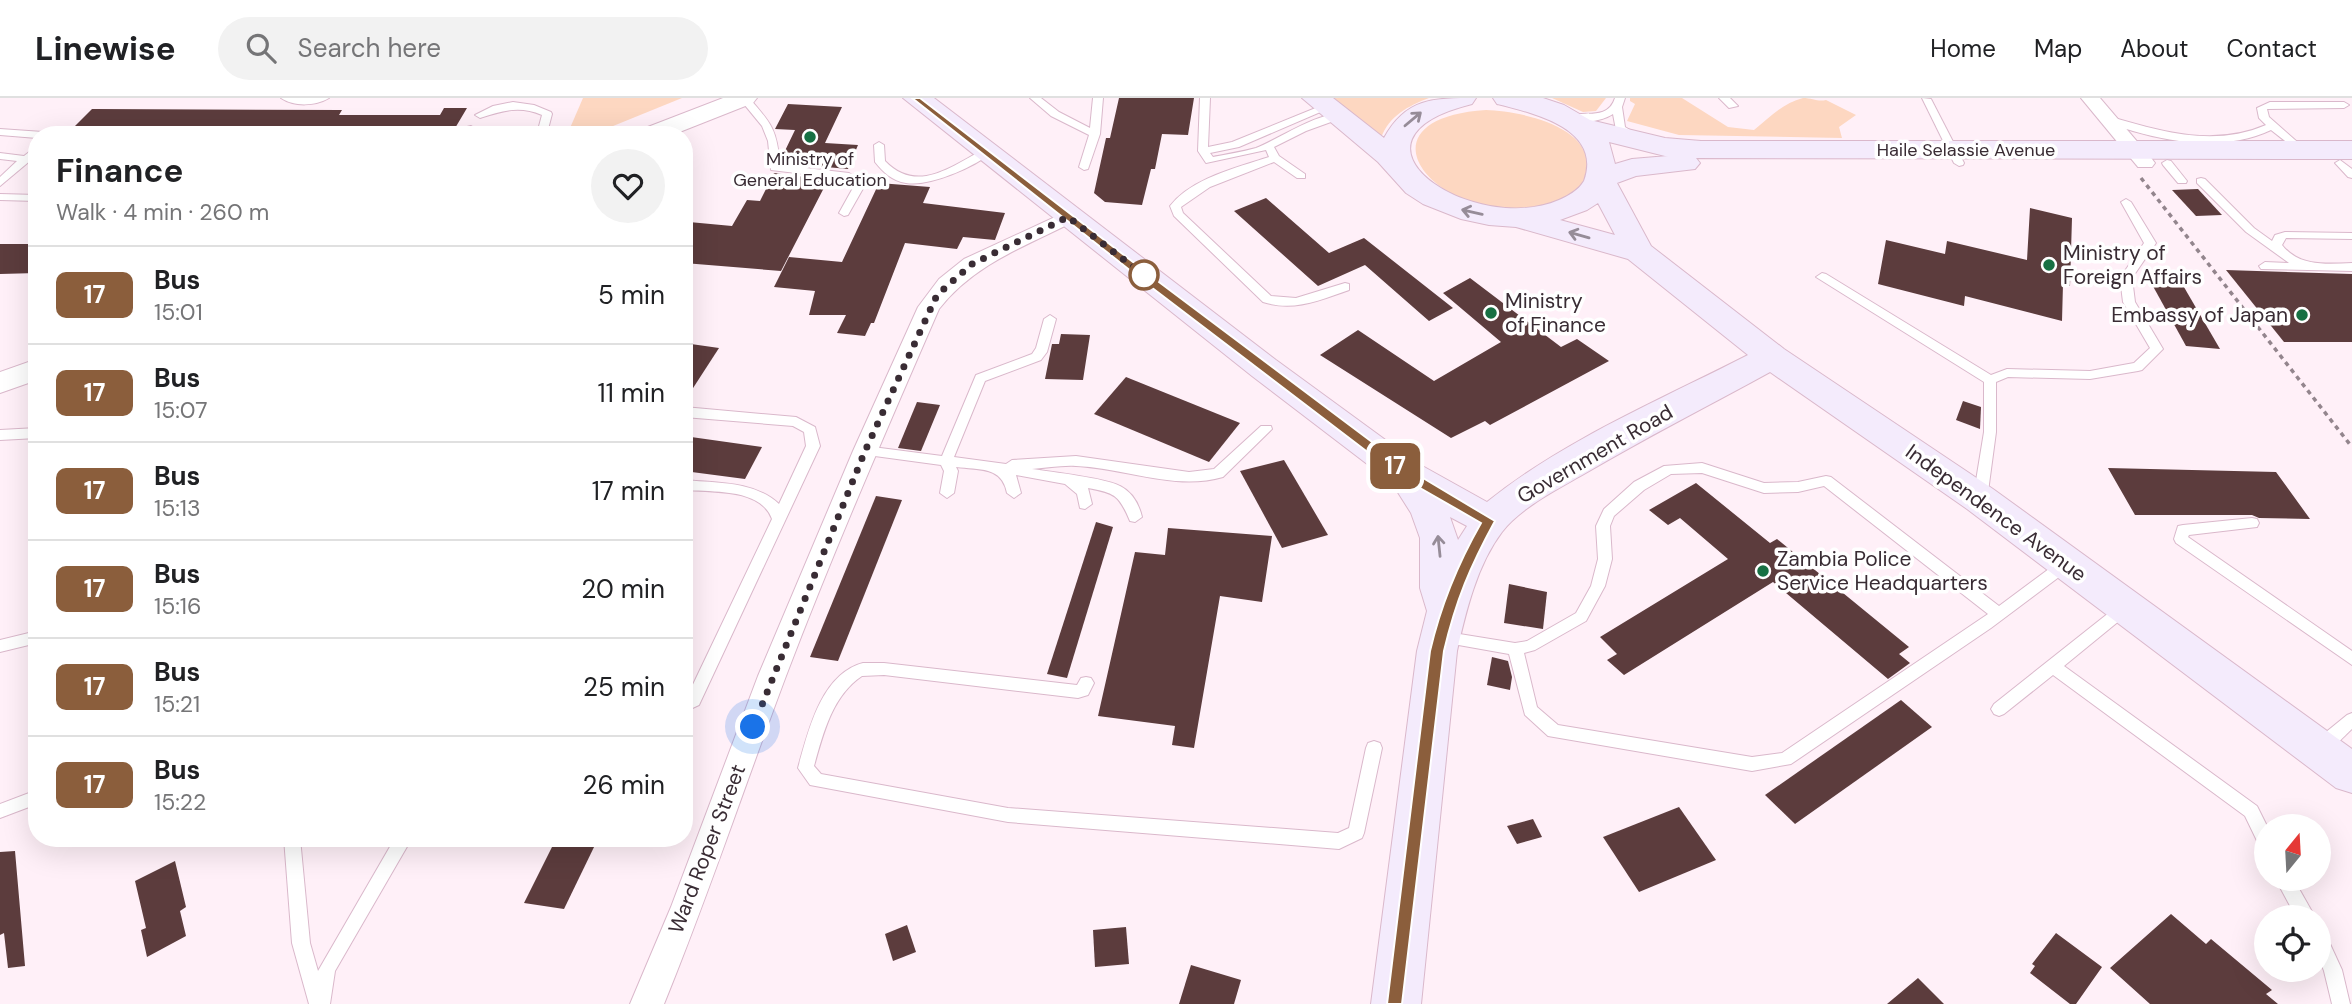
<!DOCTYPE html>
<meta charset="utf-8">
<style>
:root{--surface:#fff;--page:#f2f2f2;--text:#202124;--muted:#757577;--line:#e0e0e0}
body{margin:0;font-family:"DM Sans",sans-serif;background:var(--page);color:var(--text);height:100vh;display:flex;flex-direction:column;font-size:26px;white-space:nowrap}
*{box-sizing:border-box;margin:0}
p{font-size:23px;color:var(--muted)}
.icon{flex:none;width:38px;height:38px;fill:none;stroke:currentColor;stroke-width:2;stroke-linecap:round;stroke-linejoin:round}
.map{position:relative;flex:1;overflow:hidden}
.details{position:absolute;left:28px;top:28px;width:665px;height:721px;display:flex;flex-direction:column;background:var(--surface);border-radius:28px;box-shadow:0 7px 28px #0002}
.details>*{flex:none}
.badge{padding:0 14px;border-radius:10px;font-size:24px;line-height:46px}
.needle{width:46px;rotate:18deg}
.fabs{position:absolute;left:2254px;top:716px;display:grid;gap:14px}
.fabs a{display:grid;place-items:center;width:77px;height:77px;border-radius:50%;background:var(--surface);box-shadow:0 7px 28px #0002;font-size:35px}
.you{position:absolute;width:35px;height:35px;margin:-18px;border:5px solid #fff;border-radius:50%;background:#1a73e8;box-shadow:0 0 0 10px #1a73e833}
.map>.badge{position:absolute;translate:-50% -50%;box-shadow:0 0 0 4px #fff}
.round{display:grid;place-items:center;flex:none;width:74px;height:74px;border-radius:37px;background:var(--page)}
.summary{display:flex;align-items:center;justify-content:space-between;height:119px;padding:0 28px}
h1{font-size:33px;font-weight:700;line-height:52px}
ul{padding:0;list-style:none}
li{display:flex;align-items:center;gap:21px;height:98px;padding:0 28px;border-top:2px solid var(--line)}
li div{flex:1}
li b{display:block;font-size:26px}
li em{font-style:normal}
li .badge{min-width:77px;font-weight:700;text-align:center}
header{display:flex;align-items:center;gap:42px;box-sizing:border-box;height:98px;padding:0 35px;background:var(--surface);border-bottom:2px solid var(--line)}
header strong{font-size:33px}
nav{display:flex;gap:38px;margin-inline-start:auto;font-size:24px}
.search{width:490px;height:63px;background:var(--page);display:flex;align-items:center;gap:18px;box-sizing:border-box;padding:0 24px;border-radius:38px;color:var(--muted);font-size:26px}
.map>svg:first-child{display:block}
.green{fill:#fdd7c1}
.building{fill:#5c3c3d}
.lines{fill:none;stroke-linecap:round;stroke-linejoin:round}
.service-casing{stroke:#dab8cb;stroke-width:2}
.minor-casing{stroke:#dab8cb;stroke-width:2}
.tertiary-casing{stroke:#dab8cb;stroke-width:2}
.secondary-casing{stroke:#dab8cb;stroke-width:2}
.path{stroke:#93858d;stroke-width:3.5;stroke-dasharray:4.5 4.5;stroke-linecap:butt}
.service{fill:#fff;fill-rule:evenodd}
.minor{fill:#fff;fill-rule:evenodd}
.tertiary{fill:#fff;fill-rule:evenodd}
.secondary{fill:#f4ebfc;fill-rule:evenodd}
.oneway{stroke:#968c98}
.line{fill:#8b5e3c;stroke:#fff;stroke-width:2}
.walk{stroke:#392c34;stroke-width:7;stroke-dasharray:0 12.6}
.poi-dot{fill:#177043;stroke:#fff;stroke-width:2.5}
.stop-dot{fill:#fff;stroke:#8b5e3c;stroke-width:3.5}
.labels{text-anchor:middle;stroke-width:7;stroke-linejoin:round;paint-order:stroke}
.far-street-label{font-size:18px;fill:#392c34;stroke:#fff}
.far-poi-label{font-size:18px;fill:#392c34;stroke:#fff}
.poi-label{font-size:21px;fill:#392c34;stroke:#fff;text-anchor:start}
.street-label{font-size:21px;fill:#392c34;stroke:#fff}
</style>
<header>
<strong>Linewise</strong>
<div class="search"><svg class="icon" aria-label="search" viewBox="0 0 24 24"><circle cx="10" cy="10" r="6"/><path d="M15 15l6 6"/></svg>Search here</div>
<nav><a>Home</a><a>Map</a><a>About</a><a>Contact</a></nav>
</header>
<div class="map">
<svg width="2352" height="906" viewBox="0 0 2352 906">
<rect width="100%" height="100%" fill="#fff0f8"/>
<g class="green">
<polygon points="583,0 682,0 591,37 567,37"/>
<path d="M 1328,0 L 1429,0 C 1408,8 1389,18 1381,40 Z"/>
<polygon points="1552,0 1606,0 1596,13 1583,14"/>
<path d="M 1630,0 L 1682,0 L 1728,29 L 1754,32 C 1770,19 1783,5 1803,0 C 1812,0 1818,4 1826,2 L 1856,17 L 1839,29 L 1842,40 L 1679,37 L 1627,23 L 1635,6 L 1630,3 Z"/>
<path d="M 1486,12 C 1518,13 1591,27 1587,70 C 1587,76 1587,80 1583,85 C 1573,99 1557,103 1542,107 C 1438,131 1348,21 1486,12 Z"/>
</g>
<g class="building">
<polygon points="1119,0 1194,0 1188,37 1162,36 1155,71 1151,71 1142,107 1105,104 1094,95 1106,40 1110,40"/>
<polygon points="788,6 842,9 825,45 858,47 848,71 782,65 782,59 795,32 775,31"/>
<polygon points="444,10 467,10 451,37 350,37 330,28 323,37 71,32 92,11 342,12 339,17 440,17"/>
<polygon points="774,75 828,82 781,173 684,165 684,133 689,124 732,128 747,102 760,103"/>
<polygon points="879,85 930,89 923,105 1005,115 995,142 963,139 957,151 905,145 874,225 871,225 865,238 837,235 846,217 809,217 815,193 774,189 789,159 842,164"/>
<polygon points="2198,91 2222,117 2196,118 2172,92"/>
<polygon points="1266,100 1329,155 1364,140 1453,210 1429,223 1365,167 1318,188 1234,113"/>
<polygon points="2030,110 2072,120 2070,188 2063,186 2062,223 1965,198 1964,208 1878,186 1886,142 1945,156 1947,143 2027,162"/>
<polygon points="0,146 37,146 37,175 0,176"/>
<polygon points="2226,172 2352,176 2352,244 2284,244"/>
<polygon points="1470,180 1561,249 1577,241 1609,263 1490,327 1485,323 1451,340 1320,257 1358,232 1434,283 1501,244 1443,195"/>
<polygon points="2149,181 2181,184 2220,251 2186,248"/>
<polygon points="1061,236 1090,237 1083,282 1045,281 1052,246 1059,246"/>
<polygon points="684,245 719,250 684,304"/>
<polygon points="1126,279 1240,325 1209,364 1094,316"/>
<polygon points="1963,303 1981,309 1980,331 1956,322"/>
<polygon points="917,304 940,307 921,353 898,350"/>
<polygon points="684,338 762,349 745,381 684,373"/>
<polygon points="1284,362 1328,437 1282,450 1240,373"/>
<polygon points="2108,370 2276,374 2310,421 2259,420 2252,417 2135,417"/>
<polygon points="1696,385 1770,445 1777,441 1909,549 1899,556 1910,565 1888,581 1773,484 1624,577 1607,562 1617,556 1600,539 1728,461 1680,420 1668,427 1649,412"/>
<polygon points="876,398 902,402 838,563 810,559"/>
<polygon points="1096,424 1113,429 1067,580 1047,576"/>
<polygon points="1168,430 1272,438 1262,504 1220,498 1194,650 1172,647 1175,628 1098,618 1135,454 1165,457"/>
<polygon points="1509,486 1547,494 1543,531 1504,525"/>
<polygon points="1492,559 1508,563 1512,579 1510,592 1487,587"/>
<polygon points="1901,602 1932,629 1795,726 1765,697"/>
<polygon points="1679,709 1716,762 1639,794 1603,739"/>
<polygon points="1533,721 1542,739 1517,746 1507,728"/>
<polygon points="556,741 595,747 564,811 524,805"/>
<polygon points="15,753 25,868 8,870 4,835 0,837 0,754"/>
<polygon points="175,763 186,809 180,813 186,838 147,859 141,832 146,830 135,783"/>
<polygon points="2171,816 2206,846 2211,841 2272,892 2266,896 2278,906 2150,906 2110,870"/>
<polygon points="907,827 916,854 893,863 885,836"/>
<polygon points="1126,829 1129,866 1095,869 1093,832"/>
<polygon points="2056,835 2102,869 2076,906 2070,906 2030,875 2035,868 2032,866"/>
<polygon points="1191,867 1241,882 1234,906 1179,906"/>
<polygon points="1918,880 1944,906 1887,906"/>
</g>
<g class="lines">
<g class="service-casing">
<g id="service">
<path d="M 281,0 L 329,0 C 316,8 294,9 281,0 Z"/>
<path d="M 739,0 L 749,0 C 772,26 777,32 780,67 L 849,75 L 864,85 L 865,87 L 848,117 L 844,118 L 839,115 L 854,88 L 846,81 L 771,72 L 768,43 L 762,28 Z"/>
<polygon points="1030,0 1041,0 1059,14 1090,30 1093,0 1103,0 1100,36 1088,71 1084,72 1079,69 1089,37 1051,18"/>
<path d="M 1200,0 L 1210,0 L 1208,49 L 1232,44 L 1323,7 L 1332,9 L 1239,49 L 1210,55 L 1213,59 C 1227,56 1242,54 1256,50 C 1279,41 1317,14 1342,16 L 1342,20 L 1306,33 L 1274,49 L 1279,58 L 1305,76 L 1305,80 L 1297,80 L 1274,64 L 1210,89 L 1181,109 L 1183,115 L 1271,198 L 1296,200 L 1345,185 L 1349,186 L 1349,192 C 1320,202 1294,214 1263,204 L 1174,118 L 1170,108 C 1192,80 1236,70 1269,59 L 1266,52 L 1206,65 L 1198,53 Z"/>
<path d="M 1615,0 L 1625,0 L 1622,9 L 1625,29 L 1638,37 L 1638,41 L 1630,41 L 1616,32 L 1613,16 C 1601,24 1576,27 1564,20 C 1580,10 1607,25 1615,0 Z"/>
<polygon points="1719,0 1730,0 1738,8 1729,10"/>
<polygon points="1922,0 1931,1 1964,65 1963,67 1959,68 1954,65"/>
<path d="M 513,4 L 534,7 L 551,14 L 552,16 L 547,35 L 534,37 L 538,32 L 542,17 C 519,7 502,13 480,20 L 475,17 L 493,8 Z"/>
<path d="M 2270,4 L 2344,4 L 2349,7 L 2344,10 L 2267,11 L 2269,19 L 2303,49 L 2304,51 L 2299,54 L 2271,32 C 2228,52 2177,46 2133,33 C 2123,30 2111,27 2103,21 L 2108,18 C 2160,33 2213,50 2266,27 L 2259,20 L 2257,10 Z"/>
<polygon points="471,28 476,31 473,37 463,37 467,29"/>
<polygon points="0,31 43,34 48,37 37,37 37,40 0,37"/>
<path d="M 879,44 L 884,47 L 885,63 C 917,96 950,69 983,52 L 987,51 L 992,54 C 975,69 929,89 906,85 C 892,83 883,74 875,64 L 874,47 Z"/>
<polygon points="37,48 37,57 0,88 0,79 17,63 0,61 0,55 24,58"/>
<polygon points="2167,62 2171,63 2187,83 2186,85 2178,85 2163,67 2162,65"/>
<polygon points="2340,62 2352,71 2352,80 2348,79 2335,65"/>
<path d="M 2201,80 L 2205,81 L 2254,130 L 2272,143 L 2275,137 L 2285,134 L 2352,135 L 2352,141 L 2286,140 L 2282,147 C 2299,169 2327,166 2352,165 L 2352,173 L 2261,171 L 2259,168 L 2265,164 L 2289,165 L 2246,134 L 2197,85 L 2197,81 Z"/>
<polygon points="0,96 37,97 37,103 0,102"/>
<polygon points="2126,101 2131,104 2156,145 2132,180 2135,204 2163,251 2142,272 2138,273 2090,281 2008,279 1996,284 1996,334 1987,401 1985,405 1975,405 1973,401 1984,334 1984,284 1816,179 1822,175 1826,176 1991,277 2007,271 2090,273 2134,265 2150,250 2123,204 2120,180 2144,145 2121,104"/>
<path d="M 1050,217 L 1056,221 L 1047,254 L 1041,262 L 985,283 L 954,359 L 1006,366 L 1012,362 L 1076,358 L 1189,374 L 1214,371 L 1261,328 L 1271,328 L 1272,331 L 1223,379 C 1175,393 1124,370 1076,368 C 1062,367 1047,370 1032,371 C 1052,374 1106,380 1120,388 C 1132,394 1139,406 1142,419 L 1135,424 L 1130,423 C 1119,397 1115,395 1088,390 L 1092,406 L 1085,411 L 1080,410 L 1077,396 L 1065,386 L 1016,377 L 1021,395 L 1014,400 L 1007,395 C 1002,368 979,372 956,369 L 958,373 L 954,395 L 947,400 L 940,395 L 944,373 L 941,367 L 860,356 L 858,353 L 865,348 L 942,358 L 976,277 L 1032,256 L 1036,250 L 1044,221 Z"/>
<path d="M 684,309 L 796,319 L 815,329 L 820,348 L 699,607 L 684,614 L 684,600 L 688,597 L 772,421 C 761,390 711,394 684,392 L 684,382 C 716,385 755,383 779,406 L 806,348 L 804,334 L 793,328 L 684,319 Z"/>
<polygon points="37,330 37,340 0,342 0,332"/>
<path d="M 1702,365 L 1764,385 L 1798,384 L 1826,378 L 1831,379 L 1999,508 L 2061,462 L 2071,462 L 2073,466 L 2071,470 L 1991,530 L 1791,666 L 1752,673 L 1548,638 L 1525,617 L 1509,556 L 1436,543 L 1434,539 L 1436,535 L 1441,533 L 1515,545 L 1527,543 L 1576,515 L 1591,488 L 1598,461 L 1596,428 L 1604,411 L 1634,384 L 1664,368 ZM 1702,375 L 1764,395 L 1798,394 L 1824,388 L 1988,516 L 1782,655 L 1752,659 L 1558,627 L 1537,609 L 1524,555 L 1535,552 L 1586,523 L 1605,488 L 1612,461 L 1610,428 L 1614,418 L 1644,392 L 1671,376 Z"/>
<polygon points="2252,420 2257,421 2259,425 2257,429 2189,437 2188,439 2352,553 2352,567 2176,445 2174,441 2178,428 2183,427"/>
<polygon points="2125,504 2130,506 2132,510 2130,514 2064,568 2257,708 2267,728 2266,752 2260,749 2245,718 2053,577 2004,616 1999,618 1994,616 1991,611 1994,606 2120,506"/>
<polygon points="37,533 37,545 0,554 0,542"/>
<path d="M 863,565 L 884,565 L 1077,587 L 1081,580 L 1086,579 L 1091,580 L 1094,585 L 1088,597 L 1078,600 L 884,577 L 862,578 C 832,598 823,636 814,668 L 821,676 L 1008,710 L 1338,735 L 1349,730 L 1366,650 L 1368,645 L 1374,643 L 1380,645 L 1382,650 L 1364,735 L 1362,740 L 1339,751 L 1008,724 L 810,687 L 798,670 C 808,634 821,576 863,565 Z"/>
<path d="M 2352,615 L 2352,631 C 2342,640 2329,657 2315,653 L 2313,648 L 2315,643 L 2347,617 Z"/>
<polygon points="37,692 37,706 0,720 0,706"/>
<polygon points="284,740 300,740 310,845 318,873 395,740 412,740 335,873 330,906 309,906 292,845"/>
<polygon points="2275,780 2293,780 2315,819 2296,819"/>
<polygon points="2319,833 2325,835 2342,872 2350,906 2332,906 2324,873 2319,860"/>
</g>
</g>
<g class="minor-casing">
<g id="minor">
<polygon points="2081,0 2100,0 2152,61 2155,65 2152,69 2138,69"/>
<path d="M 1068,113 L 1075,115 L 1078,119 L 1075,123 C 1026,148 974,166 939,211 C 886,333 833,454 786,578 C 745,687 708,798 664,906 L 630,906 L 671,809 L 758,578 L 853,353 L 918,209 L 939,181 L 964,161 Z"/>
</g>
</g>
<g class="tertiary-casing">
<g id="tertiary">
<polygon points="723,0 757,0 753,5 672,37 637,37 640,32"/>
<polygon points="37,261 37,282 0,295 0,274"/>
</g>
</g>
<g class="secondary-casing">
<path id="secondary" d="M 903,0 L 934,0 L 1276,262 L 1417,365 L 1487,404 C 1564,342 1660,302 1748,257 L 1628,161 L 1516,129 L 1489,127 L 1461,121 L 1423,106 L 1406,95 L 1378,64 L 1302,0 L 1333,0 L 1384,40 C 1406,0 1433,0 1476,0 L 1472,6 C 1326,42 1473,139 1559,102 C 1568,98 1578,93 1584,83 C 1603,31 1534,15 1497,6 L 1493,0 L 1543,0 L 1564,7 L 1590,22 L 1665,40 L 1701,43 L 2352,43 L 2352,61 L 1696,60 L 1700,65 L 1695,71 L 1636,78 L 1617,85 L 1651,148 L 1784,251 L 1993,391 L 2352,651 L 2352,695 L 2336,690 L 1967,411 L 1770,274 C 1708,308 1645,340 1584,376 C 1558,391 1520,410 1502,434 C 1477,467 1466,513 1457,553 L 1421,906 L 1371,906 L 1417,553 L 1427,513 L 1420,490 L 1420,440 L 1411,415 L 1392,385 L 1252,278 ZM 1609,44 L 1665,58 L 1668,58 L 1632,61 L 1615,66 ZM 1598,105 L 1615,137 L 1560,122 L 1587,112 ZM 1450,419 L 1467,428 L 1458,442 Z"/>
</g>
<polyline class="path" points="2141,80 2352,349"/>
<use href="#service" class="service"/>
<use href="#minor" class="minor"/>
<use href="#tertiary" class="tertiary"/>
<use href="#secondary" class="secondary"/>
</g>
<defs><path id="oneway-shaft" d="M-6 0H5M1.5-3L5.5 0L1.5 3" fill="none" stroke-width="1.6" stroke-linecap="round" stroke-linejoin="round" transform="scale(1.75)"/></defs>
<g class="oneway">
<use href="#oneway-shaft" transform="translate(1413 21) rotate(-40)"/>
<use href="#oneway-shaft" transform="translate(1472 114) rotate(-167)"/>
<use href="#oneway-shaft" transform="translate(1579 137) rotate(-164)"/>
<use href="#oneway-shaft" transform="translate(1439 448) rotate(-96)"/>
</g>
<path class="line" d="M 912,0 L 920,0 L 1159,184 L 1408,371 L 1495,423 C 1470,469 1456,502 1444,553 L 1402,906 L 1387,906 L 1430,553 C 1441,506 1457,467 1481,425 L 1399,378 L 1151,189 Z"/>
<g class="lines">
<polyline class="walk" points="753,629 865,353 937,197 972,166 1068,119 1144,177"/>
</g>
<g class="poi-dot">
<circle cx="810" cy="39" r="7"/>
<circle cx="2049" cy="167" r="7"/>
<circle cx="1491" cy="215" r="7"/>
<circle cx="2302" cy="217" r="7"/>
<circle cx="1763" cy="473" r="7"/>
</g>
<circle class="stop-dot" cx="1144" cy="177" r="14"/>
<g class="labels">
<g class="far-street-label">
<text x="1966" y="58">Haile Selassie Avenue</text>
</g>
<g class="far-poi-label">
<text x="810" y="67">Ministry of<tspan x="810" dy="21">General Education</tspan></text>
</g>
<g class="poi-label">
<text x="2063" y="162">Ministry of<tspan x="2063" dy="24">Foreign Affairs</tspan></text>
<text x="1505" y="210">Ministry<tspan x="1505" dy="24">of Finance</tspan></text>
<text x="2288" y="224" text-anchor="end">Embassy of Japan</text>
<text x="1777" y="468">Zambia Police<tspan x="1777" dy="24">Service Headquarters</tspan></text>
</g>
<g class="street-label">
<text transform="translate(1595 356) rotate(-30)" y="7">Government Road</text>
<text transform="translate(1996 415) rotate(36)" y="7">Independence Avenue</text>
<text transform="translate(707 751) rotate(-69)" y="7">Ward Roper Street</text>
</g>
</g>
</svg>
<div class="fabs">
<a><svg class="needle" viewBox="-14 -14 28 28"><path d="M0-13l5 13h-10z" fill="#e53935"/><path d="M0 13l5-13h-10z" fill="#757577"/></svg></a>
<a><svg class="icon" aria-label="locate" viewBox="0 0 24 24"><circle cx="12" cy="12" r="6"/><path d="M12 2v4M12 18v4M2 12h4M18 12h4"/></svg></a>
</div>
<div class="you" style="left:753px;top:629px"></div>
<b class="badge" style="left:1395px;top:368px;background:#8b5e3c;color:#fff">17</b>
<section class="details">
<div class="summary"><div><h1>Finance</h1><p>Walk · 4 min · 260 m</p></div><a class="round"><svg class="icon" aria-label="heart" viewBox="0 0 24 24"><path d="M12 20l-8-8c-3-5 5-10 8-4 3-6 11-1 8 4z"/></svg></a></div>
<ul>
<li><span class="badge" style="background:#8b5e3c;color:#fff">17</span><div><b>Bus</b><p>15:01</p></div><em>5 min</em></li>
<li><span class="badge" style="background:#8b5e3c;color:#fff">17</span><div><b>Bus</b><p>15:07</p></div><em>11 min</em></li>
<li><span class="badge" style="background:#8b5e3c;color:#fff">17</span><div><b>Bus</b><p>15:13</p></div><em>17 min</em></li>
<li><span class="badge" style="background:#8b5e3c;color:#fff">17</span><div><b>Bus</b><p>15:16</p></div><em>20 min</em></li>
<li><span class="badge" style="background:#8b5e3c;color:#fff">17</span><div><b>Bus</b><p>15:21</p></div><em>25 min</em></li>
<li><span class="badge" style="background:#8b5e3c;color:#fff">17</span><div><b>Bus</b><p>15:22</p></div><em>26 min</em></li>
</ul>
</section>
</div>
